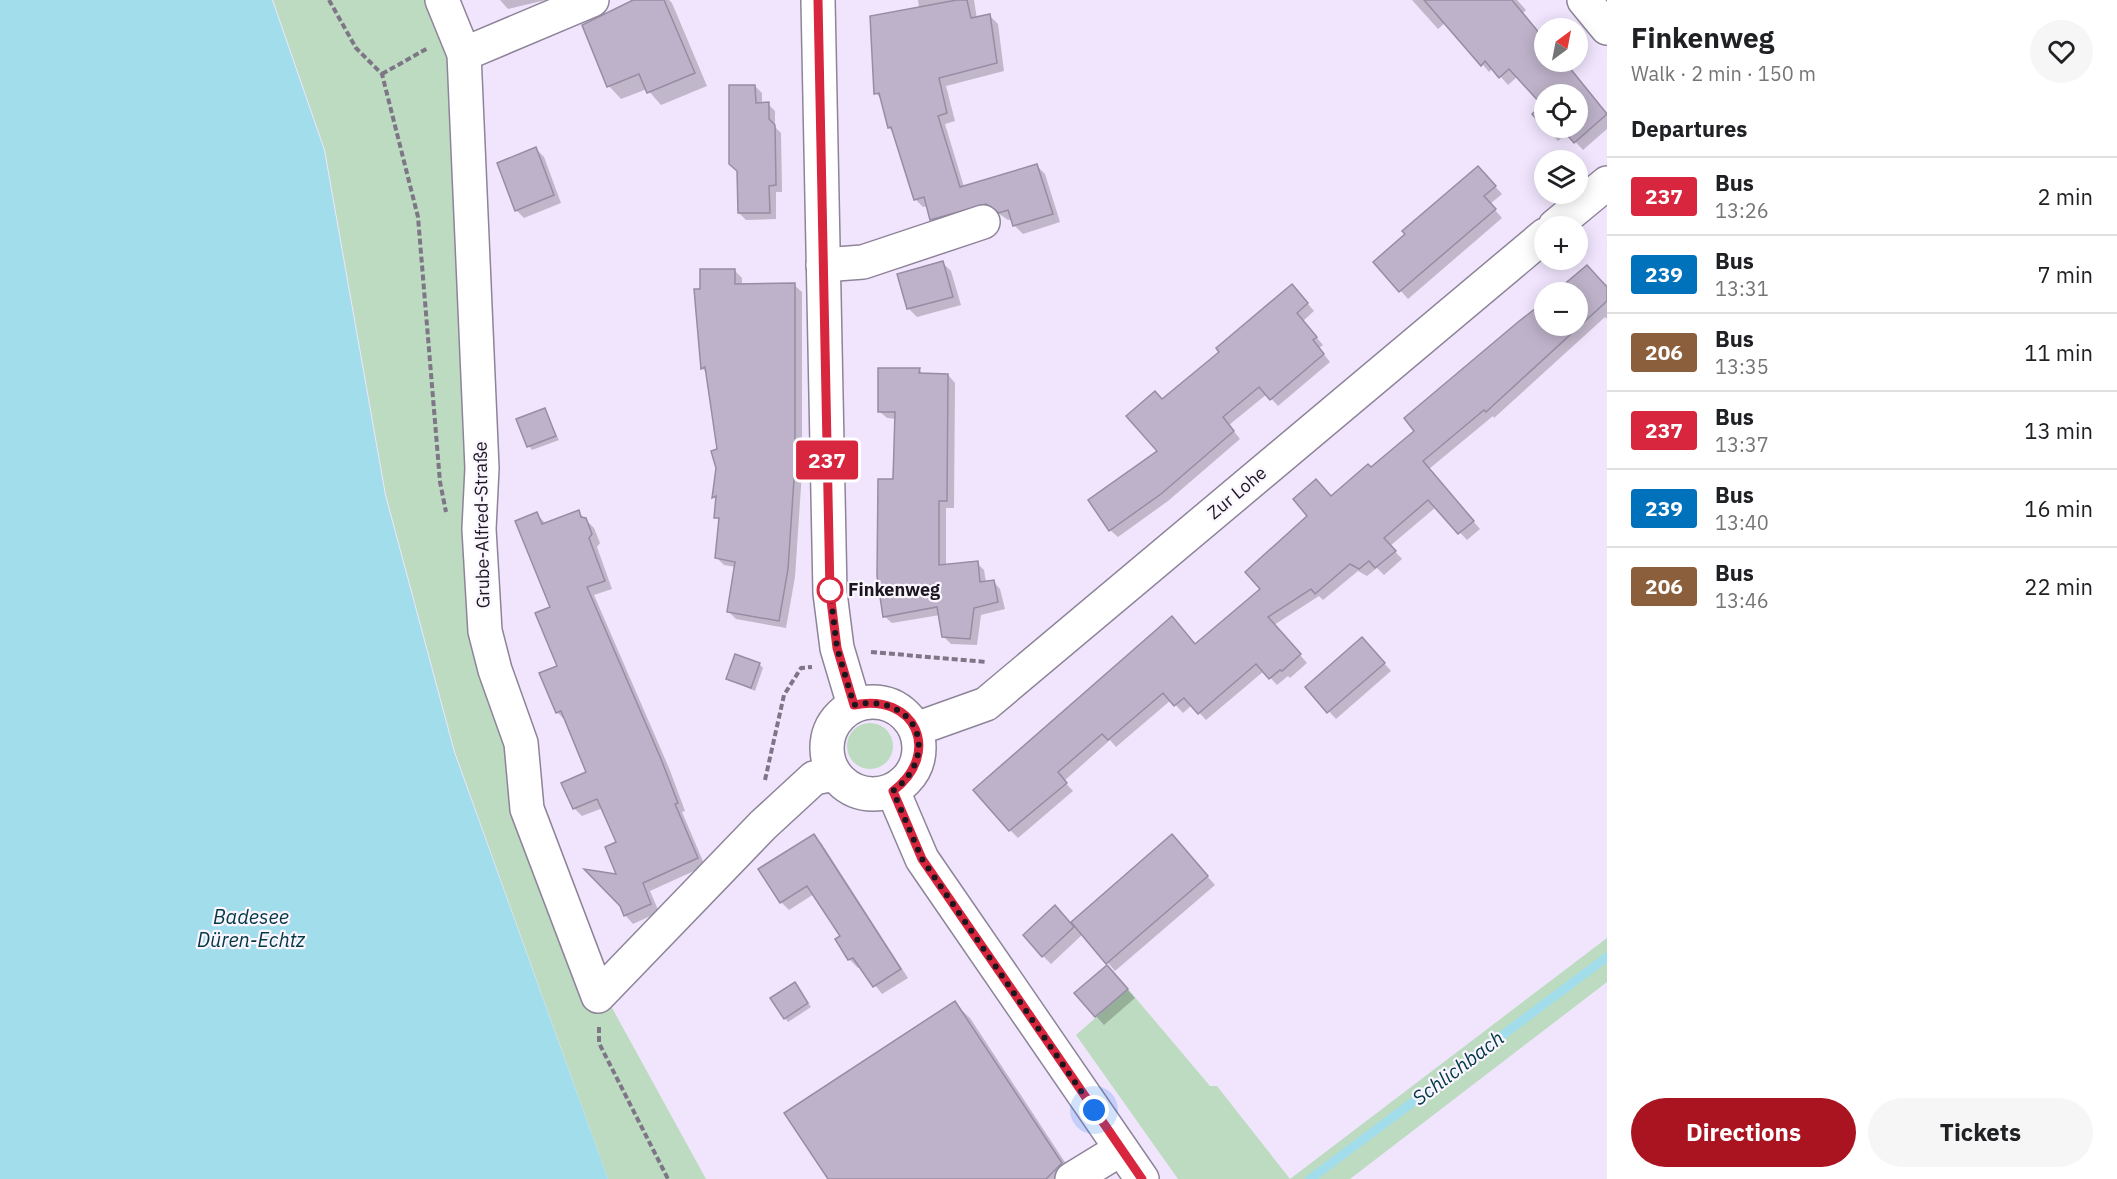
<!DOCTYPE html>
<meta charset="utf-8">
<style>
:root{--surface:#fff;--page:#f6f6f6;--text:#202124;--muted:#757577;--line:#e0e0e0;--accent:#a91420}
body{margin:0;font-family:"IBM Plex Sans",sans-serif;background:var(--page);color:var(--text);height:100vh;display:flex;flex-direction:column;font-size:22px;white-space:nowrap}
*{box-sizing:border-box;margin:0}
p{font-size:20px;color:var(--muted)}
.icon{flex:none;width:33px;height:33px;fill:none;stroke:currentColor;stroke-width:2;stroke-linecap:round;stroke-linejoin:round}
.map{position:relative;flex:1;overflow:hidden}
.sheet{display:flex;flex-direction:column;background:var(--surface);width:510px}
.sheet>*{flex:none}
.badge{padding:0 12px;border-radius:4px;font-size:21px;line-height:39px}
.needle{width:39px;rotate:32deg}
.buttons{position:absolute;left:1534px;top:18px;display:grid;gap:12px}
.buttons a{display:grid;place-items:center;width:54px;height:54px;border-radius:50%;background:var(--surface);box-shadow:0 3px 15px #0003;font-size:30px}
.you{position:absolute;width:30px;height:30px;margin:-15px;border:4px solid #fff;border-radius:50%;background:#1a73e8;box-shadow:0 0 0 9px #1a73e833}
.map>.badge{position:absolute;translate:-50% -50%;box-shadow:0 0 0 3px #fff}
h2{padding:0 24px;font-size:22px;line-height:54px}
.round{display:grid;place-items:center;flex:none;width:63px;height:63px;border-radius:32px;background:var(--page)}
.overview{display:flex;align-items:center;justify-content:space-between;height:102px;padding:0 24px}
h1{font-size:28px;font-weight:700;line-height:45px}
.button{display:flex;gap:12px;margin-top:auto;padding:12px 24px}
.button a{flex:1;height:69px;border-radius:36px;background:var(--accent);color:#fff;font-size:24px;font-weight:700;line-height:69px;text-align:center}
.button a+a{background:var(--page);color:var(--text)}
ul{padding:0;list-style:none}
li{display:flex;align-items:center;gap:18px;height:78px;padding:0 24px;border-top:2px solid var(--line)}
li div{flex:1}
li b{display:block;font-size:22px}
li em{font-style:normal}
li .badge{min-width:66px;font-weight:700;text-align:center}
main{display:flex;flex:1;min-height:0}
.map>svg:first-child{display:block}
.green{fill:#bcdbc0}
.water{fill:#a2ddec}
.shadow{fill:#0003}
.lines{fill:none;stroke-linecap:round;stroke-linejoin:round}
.stream{stroke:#a2ddec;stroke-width:9}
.building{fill:#bdb2c9;stroke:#978da3;stroke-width:1.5}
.minor-casing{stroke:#8e8499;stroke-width:36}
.path{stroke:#7e7686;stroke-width:4;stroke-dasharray:6 3;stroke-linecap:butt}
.minor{stroke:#fff;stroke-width:33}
.line-casing{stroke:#fff;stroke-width:14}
.line{stroke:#d7263d;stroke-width:9}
.walk{stroke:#1b171f;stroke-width:6;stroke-dasharray:0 10.8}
.stop-dot{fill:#fff;stroke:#d7263d;stroke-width:3}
.labels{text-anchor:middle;stroke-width:4.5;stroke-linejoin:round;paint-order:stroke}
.street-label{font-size:18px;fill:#1b171f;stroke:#faf5ff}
.stop-label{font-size:18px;font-weight:bold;fill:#1b171f;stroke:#faf5ff;text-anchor:start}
.water-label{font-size:20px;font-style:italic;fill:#013944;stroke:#faf5ff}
</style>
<main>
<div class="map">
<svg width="1607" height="1179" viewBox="0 0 1607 1179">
<rect width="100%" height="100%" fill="#f0e5fd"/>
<g class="green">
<polygon points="273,0 428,0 458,72 482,665 538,873 706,1179 608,1179 455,752 386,495 325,150"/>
<circle cx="870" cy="746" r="23"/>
<polygon points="1607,938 1607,982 1350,1179 1290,1179"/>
<polygon points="1128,989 1210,1086 1217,1086 1290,1179 1178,1179 1076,1035"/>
</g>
<polygon class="water" points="0,0 272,0 324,150 385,495 454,752 608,1179 0,1179"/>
<g class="shadow">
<polygon points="500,0 546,0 508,9"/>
<polygon points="639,0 669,0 672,3 707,86 661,105 647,89 621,99 609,86"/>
<polygon points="918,0 974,0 977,19 990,16 998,24 1004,71 946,86 955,121 945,124 964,187 1037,166 1045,174 1060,222 1023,234 1015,226 1013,219 1008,220 995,211 940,227 932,219 928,206 923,207 915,199 894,133 889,128 882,100 876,93 919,8"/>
<polygon points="1412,0 1517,0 1526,10 1523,13 1545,41 1545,62 1563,62 1607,113 1607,129 1583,150 1567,133 1558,141 1546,128 1578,128 1578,94 1545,94 1545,127 1545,105 1518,76 1508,85 1493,68 1489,72 1446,22 1438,29"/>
<polygon points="755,86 762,93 762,104 768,104 775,111 775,127 781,133 782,192 776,192 776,219 746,220 739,213"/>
<polygon points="536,149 544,157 561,203 524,218 516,210"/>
<polygon points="1485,175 1502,194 1490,204 1502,218 1408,299 1375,262"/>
<polygon points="943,263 951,271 961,305 917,317 909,309 899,275"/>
<polygon points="1587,267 1607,285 1607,319 1605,317 1494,418 1493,416 1429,469 1480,529 1467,540 1436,507 1390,546 1402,559 1384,575 1377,568 1367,576 1358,571 1323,600 1319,596 1274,625 1307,663 1290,678 1288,676 1277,685 1264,671 1206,720 1192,705 1183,713 1171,700 1116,747 1110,740 1064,781 1073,791 1018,838 1010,830 976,790 1196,646 1262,589 1331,497 1371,469 1417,431 1545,302 1545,326 1578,326 1578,292 1556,292"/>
<polygon points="734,270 742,278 742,286 794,285 802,292 802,472 795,577 786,628 736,619 728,611 736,567 724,565 716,557 721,522 716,517 717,500 714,497 718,450 707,373 702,368 702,291"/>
<polygon points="1299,293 1314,311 1303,321 1323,345 1319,348 1330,362 1278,406 1267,394 1229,425 1240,439 1168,501 1118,537 1110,530 1159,451 1163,401"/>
<polygon points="919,370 924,374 948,375 955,383 954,508 946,508 946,566 977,563 984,570 986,582 993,581 1000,589 1005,609 981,615 977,645 951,644 943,636 940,615 892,623 884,616 896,419 887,418 879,411"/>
<polygon points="544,409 559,440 532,450 529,446"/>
<polygon points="578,512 594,528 600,543 597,547 612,589 594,595 669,768 685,811 682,812 705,866 650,891 659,912 633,924 625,915 618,876 618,843 603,808 582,816 574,808 588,773 566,721 557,712 559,666 552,607 536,513 546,524"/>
<polygon points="1369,646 1391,671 1336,719 1307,687"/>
<polygon points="759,664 763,668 755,691 728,679"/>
<polygon points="814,835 822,844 908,978 882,994 860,966 858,968 850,960 837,939 842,936 814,894 789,910 781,902"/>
<polygon points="1172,836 1215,885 1115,971 1083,934 1051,964 1043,956 1071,924"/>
<polygon points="1115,975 1135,998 1104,1025 1076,994"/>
<polygon points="798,988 811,1007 788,1022 785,1018"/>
<polygon points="954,1003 970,1018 1076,1179 829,1179"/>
</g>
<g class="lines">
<polyline class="stream" points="1310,1179 1607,957"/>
</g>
<g class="building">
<polygon points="633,0 664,0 695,73 647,93 639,74 607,87 582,25"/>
<polygon points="957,0 967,0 971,18 990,14 997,63 939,78 947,113 938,116 960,187 1037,164 1053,214 1013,226 1008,210 999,213 986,204 930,220 924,197 914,200 891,127 888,128 879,93 874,94 870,16"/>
<polygon points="1424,0 1512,0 1545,40 1545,62 1565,62 1607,114 1574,143 1561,128 1578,128 1578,94 1545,94 1545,128 1557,128 1550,134 1532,114 1542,105 1509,69 1499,78 1485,61 1481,66"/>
<polygon points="729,85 755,85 756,103 769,102 769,119 775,125 776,185 769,186 770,213 738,213 737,171 729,164"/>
<polygon points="536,147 554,195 515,211 497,163"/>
<polygon points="1478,166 1496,186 1484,196 1496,209 1399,292 1373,262 1405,234 1402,231"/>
<polygon points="943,261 953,297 907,309 897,274"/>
<polygon points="1587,265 1607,287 1607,301 1486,412 1484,410 1423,461 1474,521 1458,534 1428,500 1384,538 1396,551 1375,568 1369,561 1359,569 1350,564 1315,594 1311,589 1268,617 1301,654 1282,671 1280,670 1269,679 1256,664 1198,714 1184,698 1174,706 1163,693 1108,740 1102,734 1058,772 1067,783 1009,831 973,790 1172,616 1195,644 1260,589 1245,572 1307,516 1293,499 1316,479 1331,496 1368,464 1371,467 1414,431 1404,418 1518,322 1545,301 1545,326 1578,326 1578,292 1555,292"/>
<polygon points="700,269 735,269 735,284 795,283 795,464 788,569 779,621 727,612 735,562 715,558 719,518 714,518 716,496 712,498 716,468 711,451 717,449 705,367 701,369 694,289 700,289"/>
<polygon points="1292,284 1308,303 1297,313 1317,337 1313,340 1324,354 1270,400 1259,387 1223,417 1234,431 1161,494 1109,531 1088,500 1157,451 1126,416 1155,391 1162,399 1219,352 1216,348"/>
<polygon points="878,368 920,368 919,373 948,374 947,501 939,501 939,565 978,561 980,582 994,580 998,602 974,608 970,639 942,637 937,607 883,617 877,576 878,479 893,479 895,412 878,412"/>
<polygon points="545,408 556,436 527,447 516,419"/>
<polygon points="579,510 581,517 586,518 592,534 589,538 605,581 587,587 661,759 678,803 675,804 698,858 643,883 651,904 624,916 620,906 584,869 616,874 605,847 616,842 597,799 573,809 561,783 586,772 561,711 556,713 539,673 557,666 535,613 550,607 515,521 537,512 542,524"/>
<polygon points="1362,637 1385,663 1327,713 1305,687"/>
<polygon points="735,654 760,663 751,688 726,679"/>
<polygon points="814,834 901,969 873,987 853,958 848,960 835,939 840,936 807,886 780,903 758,869"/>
<polygon points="1172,834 1208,876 1106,964 1071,922"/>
<polygon points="1055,905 1074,927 1042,957 1023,935"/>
<polygon points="1107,965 1128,989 1095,1017 1074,993"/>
<polygon points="795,982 808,1003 784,1019 770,998"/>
<polygon points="955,1001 1062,1163 1046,1179 828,1179 784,1113"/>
</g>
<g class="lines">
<g class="minor-casing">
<g id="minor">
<polyline points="442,0 464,54 482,468 479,529 485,631 495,670 521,743 527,809 598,996 763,825 814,778 834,774"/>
<polyline points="818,0 830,593 837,648 854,705"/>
<polyline points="1584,0 1607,28"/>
<polyline points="464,54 592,0"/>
<polyline points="1555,226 1607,183"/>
<polyline points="823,265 863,262 983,222"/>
<circle cx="873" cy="748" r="46"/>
<polyline points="916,729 986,704 1545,235"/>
<polyline points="893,791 922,859 1142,1179"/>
<polyline points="1072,1179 1121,1149"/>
</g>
</g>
<g class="path">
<polyline points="329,0 356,48 382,74 418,217 440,482 446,512"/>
<polyline points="382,74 428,48"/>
<polyline points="871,652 986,662"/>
<polyline points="765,780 784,695 801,668 812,667"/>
<polyline points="599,1027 599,1043 668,1179"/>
</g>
<use href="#minor" class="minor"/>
</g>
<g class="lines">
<g class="line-casing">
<path id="line" d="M 818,0 L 830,593 L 837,648 L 854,705 C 915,692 943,753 893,791 L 922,859 L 1142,1179"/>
</g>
<use href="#line" class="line"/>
<path class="walk" d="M 830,590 L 837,648 L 854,705 C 915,692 943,753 893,791 L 922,859 L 1094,1110"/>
</g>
<circle class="stop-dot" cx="830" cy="590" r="12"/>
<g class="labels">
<g class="street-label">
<text transform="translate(1237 493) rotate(-40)" y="6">Zur Lohe</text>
<text transform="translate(482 525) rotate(-91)" y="6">Grube-Alfred-Straße</text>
</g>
<g class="stop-label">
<text x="848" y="596">Finkenweg</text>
</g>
<g class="water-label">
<text x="251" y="924">Badesee<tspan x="251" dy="23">Düren-Echtz</tspan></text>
<text transform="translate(1458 1068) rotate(-37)" y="7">Schlichbach</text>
</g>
</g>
</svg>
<div class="buttons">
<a><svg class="needle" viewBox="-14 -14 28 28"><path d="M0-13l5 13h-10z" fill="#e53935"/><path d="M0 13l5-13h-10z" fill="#757577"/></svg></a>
<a><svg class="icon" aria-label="locate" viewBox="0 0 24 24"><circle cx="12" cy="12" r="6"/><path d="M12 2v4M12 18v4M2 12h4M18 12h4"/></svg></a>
<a><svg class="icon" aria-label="layers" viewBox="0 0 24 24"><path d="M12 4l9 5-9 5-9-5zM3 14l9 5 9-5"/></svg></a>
<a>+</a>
<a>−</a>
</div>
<div class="you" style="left:1094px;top:1110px"></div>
<b class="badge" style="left:827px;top:460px;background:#d7263d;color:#fff">237</b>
</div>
<section class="sheet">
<div class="overview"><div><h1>Finkenweg</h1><p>Walk · 2 min · 150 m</p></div><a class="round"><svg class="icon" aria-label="heart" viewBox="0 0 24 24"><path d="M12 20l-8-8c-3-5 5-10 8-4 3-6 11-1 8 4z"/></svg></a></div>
<h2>Departures</h2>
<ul>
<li><span class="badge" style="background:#d7263d;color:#fff">237</span><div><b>Bus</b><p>13:26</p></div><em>2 min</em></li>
<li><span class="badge" style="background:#0072bc;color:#fff">239</span><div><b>Bus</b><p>13:31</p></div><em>7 min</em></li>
<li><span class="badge" style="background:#8b5e3c;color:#fff">206</span><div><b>Bus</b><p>13:35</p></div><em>11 min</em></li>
<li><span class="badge" style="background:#d7263d;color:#fff">237</span><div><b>Bus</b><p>13:37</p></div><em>13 min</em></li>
<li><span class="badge" style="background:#0072bc;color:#fff">239</span><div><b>Bus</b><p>13:40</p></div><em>16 min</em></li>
<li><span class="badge" style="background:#8b5e3c;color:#fff">206</span><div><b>Bus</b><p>13:46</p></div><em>22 min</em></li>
</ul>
<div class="button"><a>Directions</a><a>Tickets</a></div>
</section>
</main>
